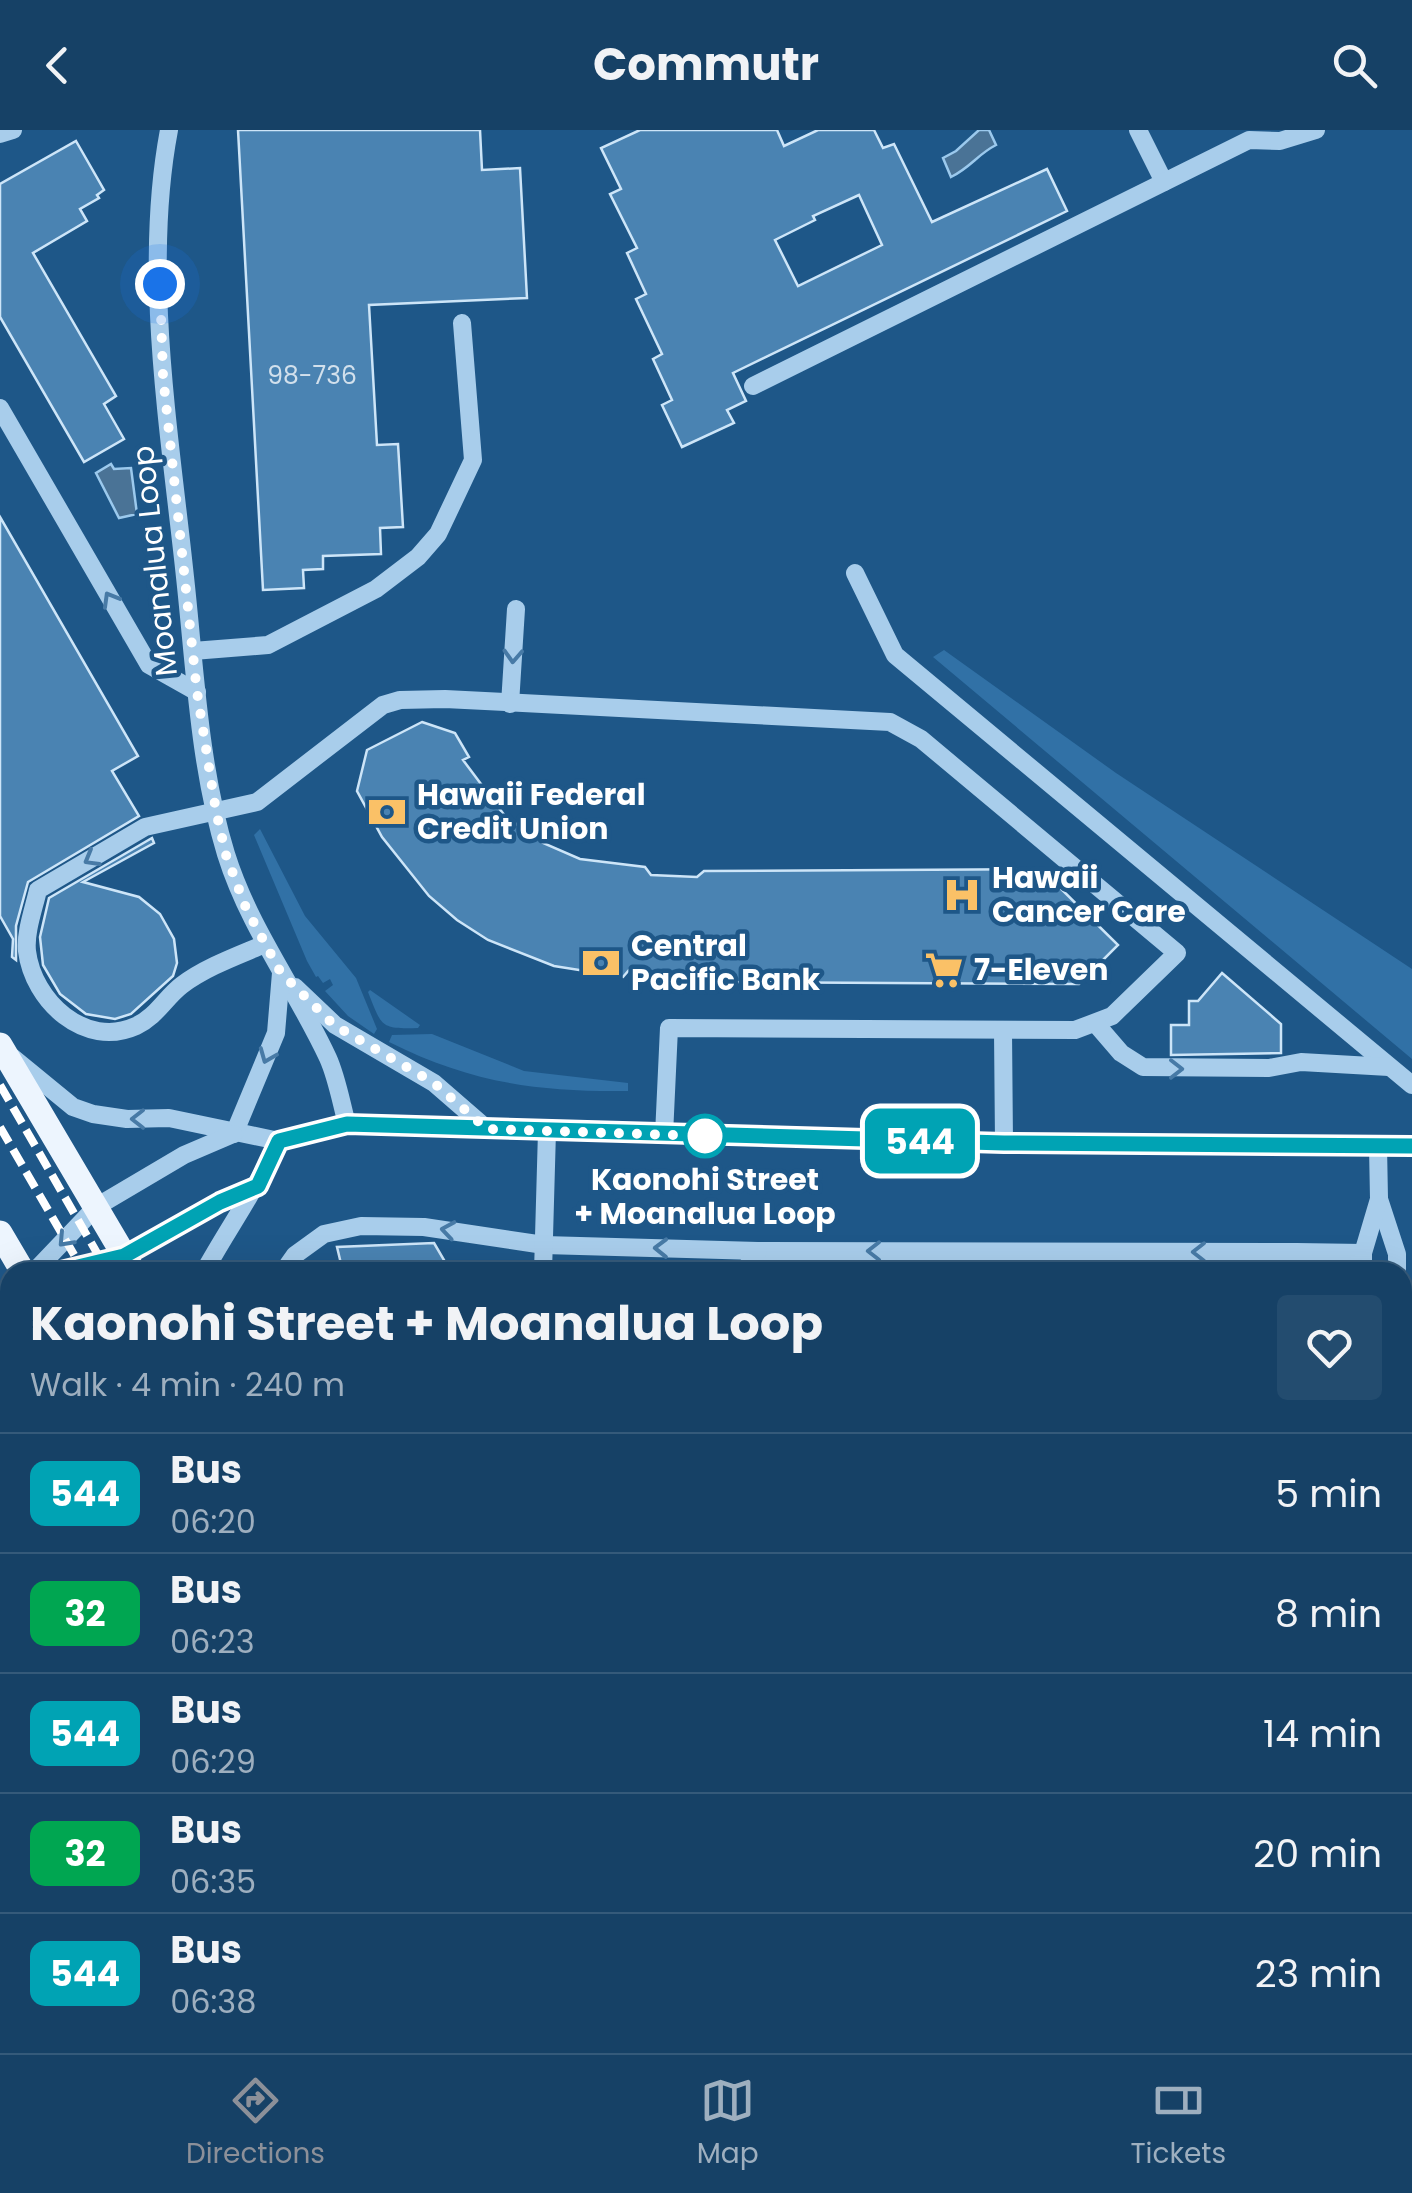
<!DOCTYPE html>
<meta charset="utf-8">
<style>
:root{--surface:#164166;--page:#234c6f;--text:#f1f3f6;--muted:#9eafbf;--line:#355a7a;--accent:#8c9099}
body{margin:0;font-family:Poppins,sans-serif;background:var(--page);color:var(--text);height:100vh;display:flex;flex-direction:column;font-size:38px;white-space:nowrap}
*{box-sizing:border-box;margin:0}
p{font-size:32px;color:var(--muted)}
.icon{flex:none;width:55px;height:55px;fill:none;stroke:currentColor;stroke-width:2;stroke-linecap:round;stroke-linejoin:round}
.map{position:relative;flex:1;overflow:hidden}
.details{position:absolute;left:0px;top:1132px;width:1412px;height:792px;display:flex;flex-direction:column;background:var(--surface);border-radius:30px 30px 0 0;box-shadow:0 10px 40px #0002,0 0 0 2px var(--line)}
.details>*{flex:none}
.badge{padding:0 20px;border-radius:15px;font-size:35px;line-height:65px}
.you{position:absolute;width:50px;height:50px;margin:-25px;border:8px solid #fff;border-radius:50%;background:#1a73e8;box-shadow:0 0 0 15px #1a73e833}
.map>.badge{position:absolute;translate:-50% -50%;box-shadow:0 0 0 5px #fff}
.round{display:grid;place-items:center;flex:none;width:105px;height:105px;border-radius:10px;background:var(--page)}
.headline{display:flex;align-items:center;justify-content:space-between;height:170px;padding:0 30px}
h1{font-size:48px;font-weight:700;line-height:75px}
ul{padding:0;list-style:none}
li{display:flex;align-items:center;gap:30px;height:120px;padding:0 30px;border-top:2px solid var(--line)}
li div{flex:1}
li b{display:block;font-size:38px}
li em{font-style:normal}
li .badge{min-width:110px;font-weight:700;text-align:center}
header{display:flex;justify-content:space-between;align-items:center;height:130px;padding:0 30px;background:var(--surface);font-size:45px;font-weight:700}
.tabs{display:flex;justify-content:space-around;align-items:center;height:140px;border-top:2px solid var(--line);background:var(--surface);font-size:28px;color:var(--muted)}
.tabs a{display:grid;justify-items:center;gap:5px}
.tabs .active{color:var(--accent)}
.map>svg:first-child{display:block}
.green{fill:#3171a6}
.water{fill:#4a7396;stroke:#9bc9ed;stroke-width:2.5}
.building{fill:#4a83b2;stroke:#cde5f8;stroke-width:2.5;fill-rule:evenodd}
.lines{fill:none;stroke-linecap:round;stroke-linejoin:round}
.minor{stroke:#a8cdeb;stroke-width:18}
.major{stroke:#edf5fe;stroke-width:25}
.rail{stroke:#fff;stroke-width:8;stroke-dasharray:18 8;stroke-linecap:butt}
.oneway{stroke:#477aa6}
.line-casing{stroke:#fff;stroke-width:22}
.line{stroke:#00a3b4;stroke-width:15}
.walk{stroke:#fff;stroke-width:10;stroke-dasharray:0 18}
.stop-dot{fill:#fff;stroke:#00a3b4;stroke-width:5}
.labels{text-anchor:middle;stroke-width:9;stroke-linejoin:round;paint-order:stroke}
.number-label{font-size:25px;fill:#d2e0ec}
.street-label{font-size:30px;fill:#fff;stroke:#1e5788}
.poi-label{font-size:30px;font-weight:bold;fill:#fff;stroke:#1e5788;text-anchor:start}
.stop-label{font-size:30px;font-weight:bold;fill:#fff;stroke:#1e5788}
</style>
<header><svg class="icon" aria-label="back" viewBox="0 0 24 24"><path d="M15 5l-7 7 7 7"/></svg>Commutr<svg class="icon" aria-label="search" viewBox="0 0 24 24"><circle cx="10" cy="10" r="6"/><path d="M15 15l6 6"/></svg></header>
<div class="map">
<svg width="1412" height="1923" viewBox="0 0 1412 1923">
<rect width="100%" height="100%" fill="#1e5788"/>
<g class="green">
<polygon points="944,520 1116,643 1412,839 1412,929 933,527"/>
<polygon points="260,699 305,786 356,848 377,899 374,904 348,886 325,861 333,855 330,849 323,853 318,846 316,847 307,831 254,705"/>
<path d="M 370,860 L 420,895 L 418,898 C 380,899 382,897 368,862 Z"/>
<path d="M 432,904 L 524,941 L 628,953 L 628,961 C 538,962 471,953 389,912 L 392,905 Z"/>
</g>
<g class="water">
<path d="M 979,0 L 989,0 L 996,15 C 978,24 971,37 951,47 L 943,28 L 956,21 Z"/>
<polygon points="111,334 114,339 131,338 137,384 119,388 96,343"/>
</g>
<g class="building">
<polygon points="238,0 480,0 482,40 520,38 527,168 369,175 377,315 398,314 403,397 380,398 381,424 323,426 323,439 303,440 304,458 263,460"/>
<path d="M 640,0 L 777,0 L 784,16 L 818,0 L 874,0 L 883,18 L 894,14 L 932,92 L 1047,39 L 1067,81 L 733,243 L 746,271 L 727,280 L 734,293 L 682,317 L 662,275 L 672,270 L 653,229 L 662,224 L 636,169 L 646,164 L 627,123 L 637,118 L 610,64 L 621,59 L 601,18 ZM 859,65 L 882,115 L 798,156 L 775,110 L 815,90 L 813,86 Z"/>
<polygon points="76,11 104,60 97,65 99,68 80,79 87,91 33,123 116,266 104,274 124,309 84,332 0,187 0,54"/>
<polygon points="0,387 138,626 112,641 139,686 28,752 16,796 16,830 12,827 13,809 0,786"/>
<polygon points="422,592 455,603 469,627 463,630 505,686 543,713 580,729 645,737 651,745 697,747 704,741 1041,739 1118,815 1079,854 715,852 707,845 629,840 623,847 554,836 488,810 457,790 429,766 382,707 357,661 367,620"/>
<polygon points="152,708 154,713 83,752 139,767 160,784 174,809 177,833 173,846 131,884 115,889 86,884 60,864 43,835 40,807 49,768"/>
<polygon points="1222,843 1281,894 1281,923 1171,925 1171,895 1189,895 1189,871 1198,871"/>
<polygon points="434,1113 451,1142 343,1142 337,1117"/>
</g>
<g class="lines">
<g class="minor">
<path d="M 169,0 C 142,142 170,304 185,447 C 195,538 199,636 226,724 C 249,798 296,859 328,928 C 337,948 341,972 347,994"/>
<polyline points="1138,0 1164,52"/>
<polyline points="0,4 13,0"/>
<polyline points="753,256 1249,10 1280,11 1316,0"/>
<polyline points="0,278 149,535 197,562"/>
<polyline points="855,443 895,525 1412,955"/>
<polyline points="193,521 268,515 376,459 418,427 438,404 473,330 462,193"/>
<polyline points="510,574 516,479"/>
<path d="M 265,814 C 237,826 206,837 182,855 C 165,868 157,886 136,896 C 85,919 33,871 27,821 C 25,802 34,778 38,760 L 145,697 L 257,672 L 383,575 L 400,570 L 445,569 L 890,592 L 921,609 L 1177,823 L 1112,886 L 1075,900 L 669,898 L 664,1005"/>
<polyline points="295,857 335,895 434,953 487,999"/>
<polyline points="1096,894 1121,923 1143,937 1269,938 1301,932 1389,937"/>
<polyline points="1003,901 1004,1013"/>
<polyline points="12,927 73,977 93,984 127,989 169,988 279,1011 347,994 1004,1013 1412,1016"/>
<polyline points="234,1004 276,903 281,843"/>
<polyline points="1379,1069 1397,1124 1397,1142"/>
<polyline points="34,1142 96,1077 184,1025 233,1004"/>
<polyline points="57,1142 124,1126 220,1072 259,1055"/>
<path d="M 204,1142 C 229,1097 257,1058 279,1011"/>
<polyline points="283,1142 295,1125 324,1104 361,1096 424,1097 544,1115 758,1121 1296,1122"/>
<polyline points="543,1142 547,1001"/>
<polyline points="743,1142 758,1121"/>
<polyline points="1296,1142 1296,1122 1363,1123"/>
<polyline points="1363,1142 1363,1123 1379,1069 1378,1016"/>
<polyline points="0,1276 10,1271"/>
<polyline points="1402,1480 1412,1493"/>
<polyline points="0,1841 10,1858"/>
<polyline points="43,1915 48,1923"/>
<polyline points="170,1915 174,1923"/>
<polyline points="272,1923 286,1915"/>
</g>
<g class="major">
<polyline points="0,915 134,1142"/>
<polyline points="0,1103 23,1142"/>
<polyline points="467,1915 472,1923"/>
<polyline points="571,1915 575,1923"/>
</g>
<g class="rail">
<polyline points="0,955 108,1142"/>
<polyline points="0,997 84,1142"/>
<polyline points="506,1915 511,1923"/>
<polyline points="531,1915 535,1923"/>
</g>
</g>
<defs><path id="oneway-chevron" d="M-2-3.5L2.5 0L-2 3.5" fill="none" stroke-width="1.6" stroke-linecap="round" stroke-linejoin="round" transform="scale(2.5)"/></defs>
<g class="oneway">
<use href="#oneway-chevron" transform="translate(110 469) rotate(-120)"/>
<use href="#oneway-chevron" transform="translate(513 526) rotate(93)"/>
<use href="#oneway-chevron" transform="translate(91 729) rotate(150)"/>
<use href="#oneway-chevron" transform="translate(267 926) rotate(112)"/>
<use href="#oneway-chevron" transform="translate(1176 939)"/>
<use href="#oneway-chevron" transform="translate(138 989) rotate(-180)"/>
<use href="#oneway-chevron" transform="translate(448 1100) rotate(-171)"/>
<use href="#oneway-chevron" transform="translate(65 1110) rotate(133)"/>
<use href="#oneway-chevron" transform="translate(661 1118) rotate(-179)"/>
<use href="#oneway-chevron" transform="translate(874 1121) rotate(-180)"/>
<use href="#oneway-chevron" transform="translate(1199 1122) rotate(-180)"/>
</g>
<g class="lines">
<g class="line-casing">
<polyline id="line" points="57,1142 124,1126 220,1072 258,1056 279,1011 347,994 1004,1013 1412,1016"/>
</g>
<use href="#line" class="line"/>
<polyline class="walk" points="160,154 163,246 197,562 216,681 226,725 246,778 281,843 334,895 434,953 487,999 705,1006"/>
</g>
<defs>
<g id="bank-bare" transform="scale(3)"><path d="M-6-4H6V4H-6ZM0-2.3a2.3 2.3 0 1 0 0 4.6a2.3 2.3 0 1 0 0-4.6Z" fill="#fac167" stroke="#1e5788" stroke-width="2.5" paint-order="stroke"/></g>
<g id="hospital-bare" transform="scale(3)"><path d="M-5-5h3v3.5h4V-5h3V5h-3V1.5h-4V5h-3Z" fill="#fac167" stroke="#1e5788" stroke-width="2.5" paint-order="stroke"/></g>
<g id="supermarket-bare" transform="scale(3)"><path d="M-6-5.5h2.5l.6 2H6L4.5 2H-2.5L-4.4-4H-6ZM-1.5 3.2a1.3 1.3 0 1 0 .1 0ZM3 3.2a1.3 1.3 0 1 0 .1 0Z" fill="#fac167" stroke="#1e5788" stroke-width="2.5" paint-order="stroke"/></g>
</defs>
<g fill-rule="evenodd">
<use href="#bank-bare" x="387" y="682"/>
<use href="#hospital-bare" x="962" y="765"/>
<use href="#bank-bare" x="601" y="833"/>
<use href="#supermarket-bare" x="944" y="840"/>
</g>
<circle class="stop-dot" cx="705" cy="1006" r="20"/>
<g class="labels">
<g class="number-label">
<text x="312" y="254">98-736</text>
</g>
<g class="street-label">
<text transform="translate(155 431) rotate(-96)" y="10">Moanalua Loop</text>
</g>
<g class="poi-label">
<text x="417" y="675">Hawaii Federal<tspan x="417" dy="34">Credit Union</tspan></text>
<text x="992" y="758">Hawaii<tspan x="992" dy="34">Cancer Care</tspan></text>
<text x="631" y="826">Central<tspan x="631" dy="34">Pacific Bank</tspan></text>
<text x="974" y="850">7-Eleven</text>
</g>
<g class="stop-label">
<text x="705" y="1060">Kaonohi Street<tspan x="705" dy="34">+ Moanalua Loop</tspan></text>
</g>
</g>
</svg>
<div class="you" style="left:160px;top:154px"></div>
<b class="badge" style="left:920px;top:1011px;background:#00a3b4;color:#fff">544</b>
<section class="details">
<div class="headline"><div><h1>Kaonohi Street + Moanalua Loop</h1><p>Walk · 4 min · 240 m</p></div><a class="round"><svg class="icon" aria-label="heart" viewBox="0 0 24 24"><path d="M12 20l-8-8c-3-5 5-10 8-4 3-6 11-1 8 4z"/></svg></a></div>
<ul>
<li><span class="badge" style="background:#00a3b4;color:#fff">544</span><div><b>Bus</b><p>06:20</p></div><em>5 min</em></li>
<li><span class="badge" style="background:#00a651;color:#fff">32</span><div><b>Bus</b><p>06:23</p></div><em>8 min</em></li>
<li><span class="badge" style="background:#00a3b4;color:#fff">544</span><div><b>Bus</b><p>06:29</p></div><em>14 min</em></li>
<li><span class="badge" style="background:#00a651;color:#fff">32</span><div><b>Bus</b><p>06:35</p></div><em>20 min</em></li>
<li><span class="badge" style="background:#00a3b4;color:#fff">544</span><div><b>Bus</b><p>06:38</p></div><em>23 min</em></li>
</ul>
</section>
</div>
<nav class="tabs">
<a class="active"><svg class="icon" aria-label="directions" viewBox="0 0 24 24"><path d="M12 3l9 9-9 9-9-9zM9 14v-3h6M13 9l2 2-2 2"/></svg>Directions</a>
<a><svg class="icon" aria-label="map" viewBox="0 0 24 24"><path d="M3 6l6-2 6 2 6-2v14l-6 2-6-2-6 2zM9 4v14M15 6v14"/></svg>Map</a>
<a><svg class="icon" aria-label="tickets" viewBox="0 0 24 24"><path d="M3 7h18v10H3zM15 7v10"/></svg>Tickets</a>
</nav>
